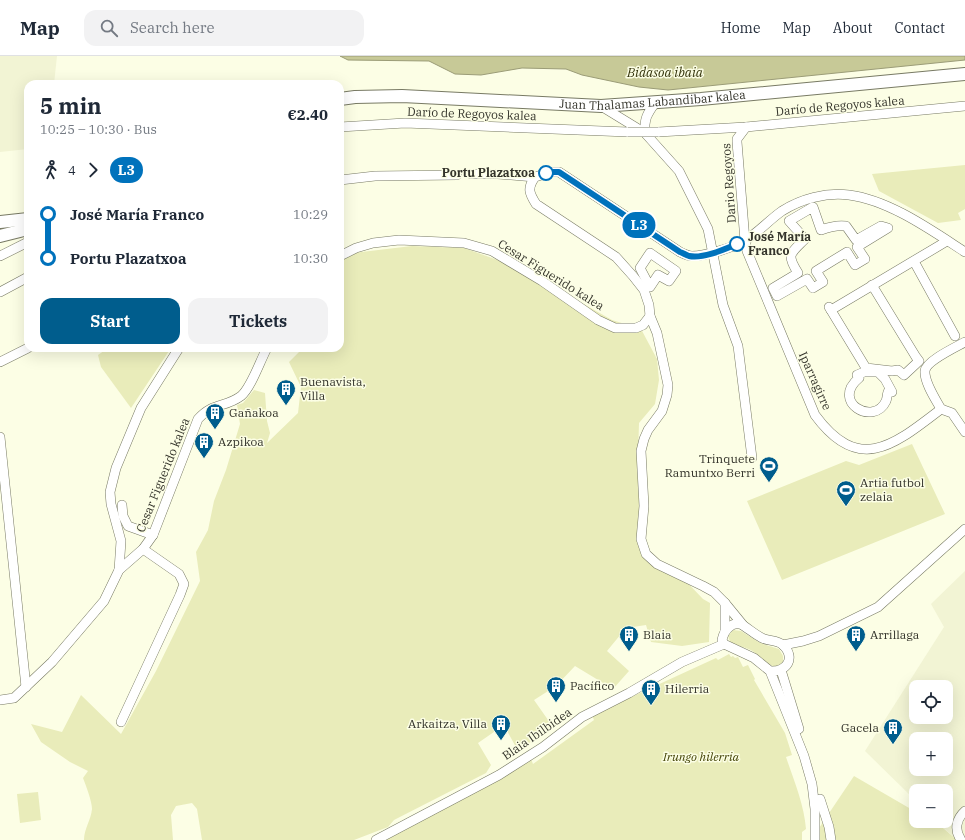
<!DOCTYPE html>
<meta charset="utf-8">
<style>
:root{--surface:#fff;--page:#f2f2f3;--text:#1f2937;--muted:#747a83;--line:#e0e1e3;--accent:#005d8d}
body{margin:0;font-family:"IBM Plex Serif",serif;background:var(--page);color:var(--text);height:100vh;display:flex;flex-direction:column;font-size:15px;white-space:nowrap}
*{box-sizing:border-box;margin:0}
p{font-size:13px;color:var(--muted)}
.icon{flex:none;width:22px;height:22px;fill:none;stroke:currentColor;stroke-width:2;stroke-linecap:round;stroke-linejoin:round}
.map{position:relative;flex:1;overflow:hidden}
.panel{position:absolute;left:24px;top:24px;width:320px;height:272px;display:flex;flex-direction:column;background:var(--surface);border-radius:12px;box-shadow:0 4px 16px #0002}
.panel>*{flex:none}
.badge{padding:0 8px;border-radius:13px;font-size:14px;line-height:26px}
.fabs{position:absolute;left:909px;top:624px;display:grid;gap:8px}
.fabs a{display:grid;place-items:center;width:44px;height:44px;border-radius:8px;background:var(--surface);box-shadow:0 4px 16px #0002;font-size:20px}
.map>.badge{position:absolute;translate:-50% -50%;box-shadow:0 0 0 2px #fff}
.legs{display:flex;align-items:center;gap:6px;height:44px;padding:0 16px;font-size:13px}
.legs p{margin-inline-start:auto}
.head{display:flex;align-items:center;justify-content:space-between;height:68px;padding:0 16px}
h1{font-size:22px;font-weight:700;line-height:30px}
.button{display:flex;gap:8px;margin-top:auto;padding:8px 16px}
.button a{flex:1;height:46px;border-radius:12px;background:var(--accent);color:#fff;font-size:16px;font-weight:700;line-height:46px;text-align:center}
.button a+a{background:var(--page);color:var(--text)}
ul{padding:0 16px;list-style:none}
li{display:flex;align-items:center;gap:14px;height:44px;font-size:15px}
li i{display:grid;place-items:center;width:6px;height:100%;margin:0 5px;background:currentColor}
li i::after{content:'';width:10px;height:10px;margin:-5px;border:3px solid;border-radius:50%;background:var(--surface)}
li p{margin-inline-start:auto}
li:first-child i{background:linear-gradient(#0000 50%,currentColor 0)}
li:last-child i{background:linear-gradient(currentColor 50%,#0000 0)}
header{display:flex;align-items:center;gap:24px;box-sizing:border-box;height:56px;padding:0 20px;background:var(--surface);border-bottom:1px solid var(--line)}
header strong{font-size:19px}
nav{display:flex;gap:22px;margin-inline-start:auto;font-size:14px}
.search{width:280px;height:36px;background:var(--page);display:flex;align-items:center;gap:10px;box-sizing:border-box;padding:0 14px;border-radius:12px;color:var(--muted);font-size:15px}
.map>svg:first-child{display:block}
.built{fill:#f2f4d4;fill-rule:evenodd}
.green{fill:#e9ecba}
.water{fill:#c7c997;stroke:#9b9c77}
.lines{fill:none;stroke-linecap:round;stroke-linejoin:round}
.minor-casing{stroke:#787a64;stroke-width:10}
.major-casing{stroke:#787a64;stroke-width:14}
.minor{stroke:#fff;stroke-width:9}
.major{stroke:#fff;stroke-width:12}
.minor-bridge-casing{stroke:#787a64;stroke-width:10;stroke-linecap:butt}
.minor-bridge{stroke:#fff;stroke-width:9}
.line-1-casing{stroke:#fff;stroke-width:9}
.line-1{stroke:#0072bc;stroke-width:6}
.stop-1-dot{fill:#fff;stroke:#0072bc;stroke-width:2}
.labels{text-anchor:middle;stroke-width:3;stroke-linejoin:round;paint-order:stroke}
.street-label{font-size:12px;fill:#34342b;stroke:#fcfee5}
.stop-label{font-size:12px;font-weight:bold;fill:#34342b;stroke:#fcfee5;text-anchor:end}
.poi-label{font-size:12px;fill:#34342b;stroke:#fcfee5;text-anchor:start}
.park-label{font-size:12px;font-style:italic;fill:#454609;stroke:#fcfee5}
.water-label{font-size:13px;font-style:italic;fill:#33330b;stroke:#fcfee5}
</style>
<header>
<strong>Map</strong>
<div class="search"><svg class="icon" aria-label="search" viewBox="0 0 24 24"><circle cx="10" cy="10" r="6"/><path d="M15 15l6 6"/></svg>Search here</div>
<nav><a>Home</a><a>Map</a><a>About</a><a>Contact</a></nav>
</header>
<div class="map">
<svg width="965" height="784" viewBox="0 0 965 784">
<rect width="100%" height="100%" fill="#fcfee5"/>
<g class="built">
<polygon points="0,0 57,0 54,28 28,28 28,93 0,96"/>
<path d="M 965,515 L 965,784 L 957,784 L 936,765 L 946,765 L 946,735 L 916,735 L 916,745 L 865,695 L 944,571 L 931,548 ZM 916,631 L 946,631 L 946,661 L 916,661 ZM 916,683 L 946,683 L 946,713 L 916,713 Z"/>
</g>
<g class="green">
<polygon points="965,109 965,153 958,157 961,164 938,167 879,135 872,118"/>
<path d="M 412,190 L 464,192 L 520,212 L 612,264 L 641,273 L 657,303 L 659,324 L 655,348 L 639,367 L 638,400 L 640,455 L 640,492 L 681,520 L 703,543 L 710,547 L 709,586 L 682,590 L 651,586 L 646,569 L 620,573 L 621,578 L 607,595 L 629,615 L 613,633 L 575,610 L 556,630 L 534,644 L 553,671 L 518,695 L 504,669 L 478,687 L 491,709 L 486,717 L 394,764 L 388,771 L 354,784 L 202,784 L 197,753 L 192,747 L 176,750 L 171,759 L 173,784 L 84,784 C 84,773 91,764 92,753 C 92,745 86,730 83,722 L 88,715 L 70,706 L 41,686 L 31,668 L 62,676 L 81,639 L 121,678 L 156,615 L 200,525 L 196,496 L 208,474 L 214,445 L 226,414 L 240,368 L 237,349 L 243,347 L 254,334 L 265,337 L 267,365 L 270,377 L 267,387 L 298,357 L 301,331 L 289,306 L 303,292 L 340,292 L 340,204 L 353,197 Z"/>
<polygon points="108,292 171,292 131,352 101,311 98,299"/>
<polygon points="912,388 945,458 782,524 747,445 846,405 859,409"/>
<path d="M 733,574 L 741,575 L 760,587 L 779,593 L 783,600 L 783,607 L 775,611 C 767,608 761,601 754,596 C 747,591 737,590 730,586 L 728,580 Z"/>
<path d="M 729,598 L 731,601 L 733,600 L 735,602 L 738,601 L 743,611 L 748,609 L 755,623 L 754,624 L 785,677 L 792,699 L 786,701 C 794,725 804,748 806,773 L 802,776 L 802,784 L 376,784 L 531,703 L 533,708 L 594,664 L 592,659 L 716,602 L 718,604 Z"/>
<polygon points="854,720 916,756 916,765 931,765 943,772 957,784 811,784"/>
<polygon points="38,736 41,764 20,767 17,738"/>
</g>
<polygon class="water" points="340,0 965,0 965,4 668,34 639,31 582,19 566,13 522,12 481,19 455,18 429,5 348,4"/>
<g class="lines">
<g class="minor-casing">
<g id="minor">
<polyline points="601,50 645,77 679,115 708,173 723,249 738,290 752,402"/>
<polyline points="340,71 405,67 628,76"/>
<path d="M 746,71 L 737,83 L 737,86 L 745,185 L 747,195 L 815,359 C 859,419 894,389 941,353"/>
<polyline points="658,76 746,71 965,50"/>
<path d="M 645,77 C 644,63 647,58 655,47"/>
<polyline points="471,118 498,118 535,121"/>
<polyline points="340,124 375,120 457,119"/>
<path d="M 813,151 L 821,174 C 829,171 838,169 846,170 L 856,184 L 881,170 L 888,172 L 857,191 L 865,203 L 855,209 L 847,196 L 816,215 L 823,226 L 813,232 L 807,223 L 777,240 L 773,232 L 798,217 C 786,198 790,198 805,183 L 789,165 Z"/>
<polygon points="650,197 676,215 669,225 658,219 650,231 640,212"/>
<polyline points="0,200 28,186"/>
<polyline points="340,200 356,192 373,187 399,184 464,187 492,195 542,225 598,264 615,272 636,272 643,269 650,260"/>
<polyline points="916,209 955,280"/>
<polyline points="0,236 28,221"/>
<polyline points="829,251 866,312 892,315 898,314 904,319 919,305 916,301 872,229"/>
<polyline points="831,254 947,185"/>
<polyline points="0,306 28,292"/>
<path d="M 864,316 L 878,316 L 885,323 L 892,336 L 888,336 C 887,339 887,343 886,345 C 874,371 830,346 859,322 L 857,319 Z"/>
<path d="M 941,353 C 936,344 924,326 925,315 C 926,305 956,291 965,286"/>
<polyline points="941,353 952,357 965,376"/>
<polyline points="0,381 26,631"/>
<polyline points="122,449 123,460 128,470 153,479"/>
<polyline points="119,514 121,485 111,448 110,436 116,412 141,352 179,292"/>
<path d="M 743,569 L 725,547 L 714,536 L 703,530 L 657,508 L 646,498 L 641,483 L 644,450 L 641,395 L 644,383 L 648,374 L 662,355 L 667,339 L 668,329 L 657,277 L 650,260 L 649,249 L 644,234 L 633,220 L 616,201 L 536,148 C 529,137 527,132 535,121 L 551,116 L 559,116 L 680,196 C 684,198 688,200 692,200 C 705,200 732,192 744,185 C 757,178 769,164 782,155 C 801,143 826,136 849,139 C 889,144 931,174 965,196"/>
<polyline points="725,575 725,547"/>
<polyline points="783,589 803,585 819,580 878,551 965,473"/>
<polyline points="781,614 799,673"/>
<path d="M 770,615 C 787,616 796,602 783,589 C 778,584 768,585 762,582 C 756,579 750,574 744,570 C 733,563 724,574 722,584 L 724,588 L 754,602 L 770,615 L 804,700 L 812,728 L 815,753 L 815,784"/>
<path d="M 0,644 L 14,642 L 52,606 L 104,545 L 119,514 L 143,493 L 153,479 L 198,363 C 213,346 225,352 241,340 C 251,332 260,305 267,292"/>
<polyline points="121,666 180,539 184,528 179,518 143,493"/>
<polyline points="820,743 829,771 831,784"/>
<polyline points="376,784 499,719 543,691 582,661 629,637 682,606 724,588"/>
<path d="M 961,784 C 954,774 956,763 965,755"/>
</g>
</g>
<g class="major-casing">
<g id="major">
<path id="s1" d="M 340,43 L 355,41 L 402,40 L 601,50 L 701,43 L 965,18"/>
<polyline points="0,166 28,163"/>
<polyline points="0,180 28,173"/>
</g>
</g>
<use href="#minor" class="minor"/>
<use href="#major" class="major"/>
<g class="minor-bridge-casing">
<polyline id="minor-bridge" points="628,76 658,76"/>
</g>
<use href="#minor-bridge" class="minor-bridge"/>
</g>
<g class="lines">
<g class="line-1-casing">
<path id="line-1" d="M 546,117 L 551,116 L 559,116 L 680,196 C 683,197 686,199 689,200 C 703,203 725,193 737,188"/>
</g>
<use href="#line-1" class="line-1"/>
</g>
<defs>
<g id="building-pin" transform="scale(1)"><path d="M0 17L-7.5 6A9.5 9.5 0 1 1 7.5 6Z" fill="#005d8d" stroke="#fcfee5"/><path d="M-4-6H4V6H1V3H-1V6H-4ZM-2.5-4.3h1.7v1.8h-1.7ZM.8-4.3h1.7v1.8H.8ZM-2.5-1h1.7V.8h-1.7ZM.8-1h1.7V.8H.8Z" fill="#fff"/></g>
<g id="stadium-pin" transform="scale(1)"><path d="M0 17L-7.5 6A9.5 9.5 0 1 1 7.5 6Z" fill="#005d8d" stroke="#fcfee5"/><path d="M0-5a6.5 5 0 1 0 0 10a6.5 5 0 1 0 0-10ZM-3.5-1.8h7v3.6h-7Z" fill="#fff"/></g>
</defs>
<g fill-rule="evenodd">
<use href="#building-pin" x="286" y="333"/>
<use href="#building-pin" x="215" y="357"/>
<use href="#building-pin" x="204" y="386"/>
<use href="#stadium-pin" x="769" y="410"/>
<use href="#stadium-pin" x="846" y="434"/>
<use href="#building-pin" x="629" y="579"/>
<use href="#building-pin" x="856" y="579"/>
<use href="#building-pin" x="556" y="630"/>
<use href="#building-pin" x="651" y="633"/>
<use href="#building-pin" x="501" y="668"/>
<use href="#building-pin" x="893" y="672"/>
</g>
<g class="stop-1-dot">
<circle cx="546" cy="117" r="7"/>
<circle cx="737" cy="188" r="7"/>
</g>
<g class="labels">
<g class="street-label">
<text dy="4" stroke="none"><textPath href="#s1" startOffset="313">Juan Thalamas Labandibar kalea</textPath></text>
<text transform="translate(840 50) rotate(-5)" y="4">Darío de Regoyos kalea</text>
<text transform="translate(472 58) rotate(2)" y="4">Darío de Regoyos kalea</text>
<text transform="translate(729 127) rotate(-94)" y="4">Dario Regoyos</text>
<text transform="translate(551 219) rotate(32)" y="4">Cesar Figuerido kalea</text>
<text transform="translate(815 325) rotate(66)" y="4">Iparragirre</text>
<text transform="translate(163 419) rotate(-68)" y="4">Cesar Figuerido kalea</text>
<text transform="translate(537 678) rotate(-35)" y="4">Blaia Ibilbidea</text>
</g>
<g class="stop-label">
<text x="535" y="121">Portu Plazatxoa</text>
<text x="748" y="185" text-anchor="start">José María<tspan x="748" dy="14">Franco</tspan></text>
</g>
<g class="poi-label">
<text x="300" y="330">Buenavista,<tspan x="300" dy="14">Villa</tspan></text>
<text x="229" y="361">Gañakoa</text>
<text x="218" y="390">Azpikoa</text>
<text x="755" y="407" text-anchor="end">Trinquete<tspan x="755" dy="14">Ramuntxo Berri</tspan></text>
<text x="860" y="431">Artia futbol<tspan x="860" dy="14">zelaia</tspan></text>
<text x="643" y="583">Blaia</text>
<text x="870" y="583">Arrillaga</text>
<text x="570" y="634">Pacífico</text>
<text x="665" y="637">Hilerria</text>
<text x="487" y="672" text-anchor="end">Arkaitza, Villa</text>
<text x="879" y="676" text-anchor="end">Gacela</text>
</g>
<g class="park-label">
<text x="701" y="705">Irungo hilerria</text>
</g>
<g class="water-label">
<text x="665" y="21">Bidasoa ibaia</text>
</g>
</g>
</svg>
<div class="fabs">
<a><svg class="icon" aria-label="locate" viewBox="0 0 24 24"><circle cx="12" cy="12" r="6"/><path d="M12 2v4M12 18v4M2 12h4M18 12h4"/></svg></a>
<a>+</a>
<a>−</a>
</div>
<b class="badge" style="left:639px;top:169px;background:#0072bc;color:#fff">L3</b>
<section class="panel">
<div class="head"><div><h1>5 min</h1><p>10:25 – 10:30 · Bus</p></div><b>€2.40</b></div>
<div class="legs"><svg class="icon" aria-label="walk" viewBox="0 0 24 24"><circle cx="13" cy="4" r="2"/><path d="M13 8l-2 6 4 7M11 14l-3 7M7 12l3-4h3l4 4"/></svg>4<svg class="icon" aria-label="forward" viewBox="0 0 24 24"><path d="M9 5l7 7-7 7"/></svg><b class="badge" style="background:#0072bc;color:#fff">L3</b></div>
<ul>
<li><i style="color:#0072bc"></i><b>José María Franco</b><p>10:29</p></li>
<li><i style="color:#0072bc"></i><b>Portu Plazatxoa</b><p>10:30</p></li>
</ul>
<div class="button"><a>Start</a><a>Tickets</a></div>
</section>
</div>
